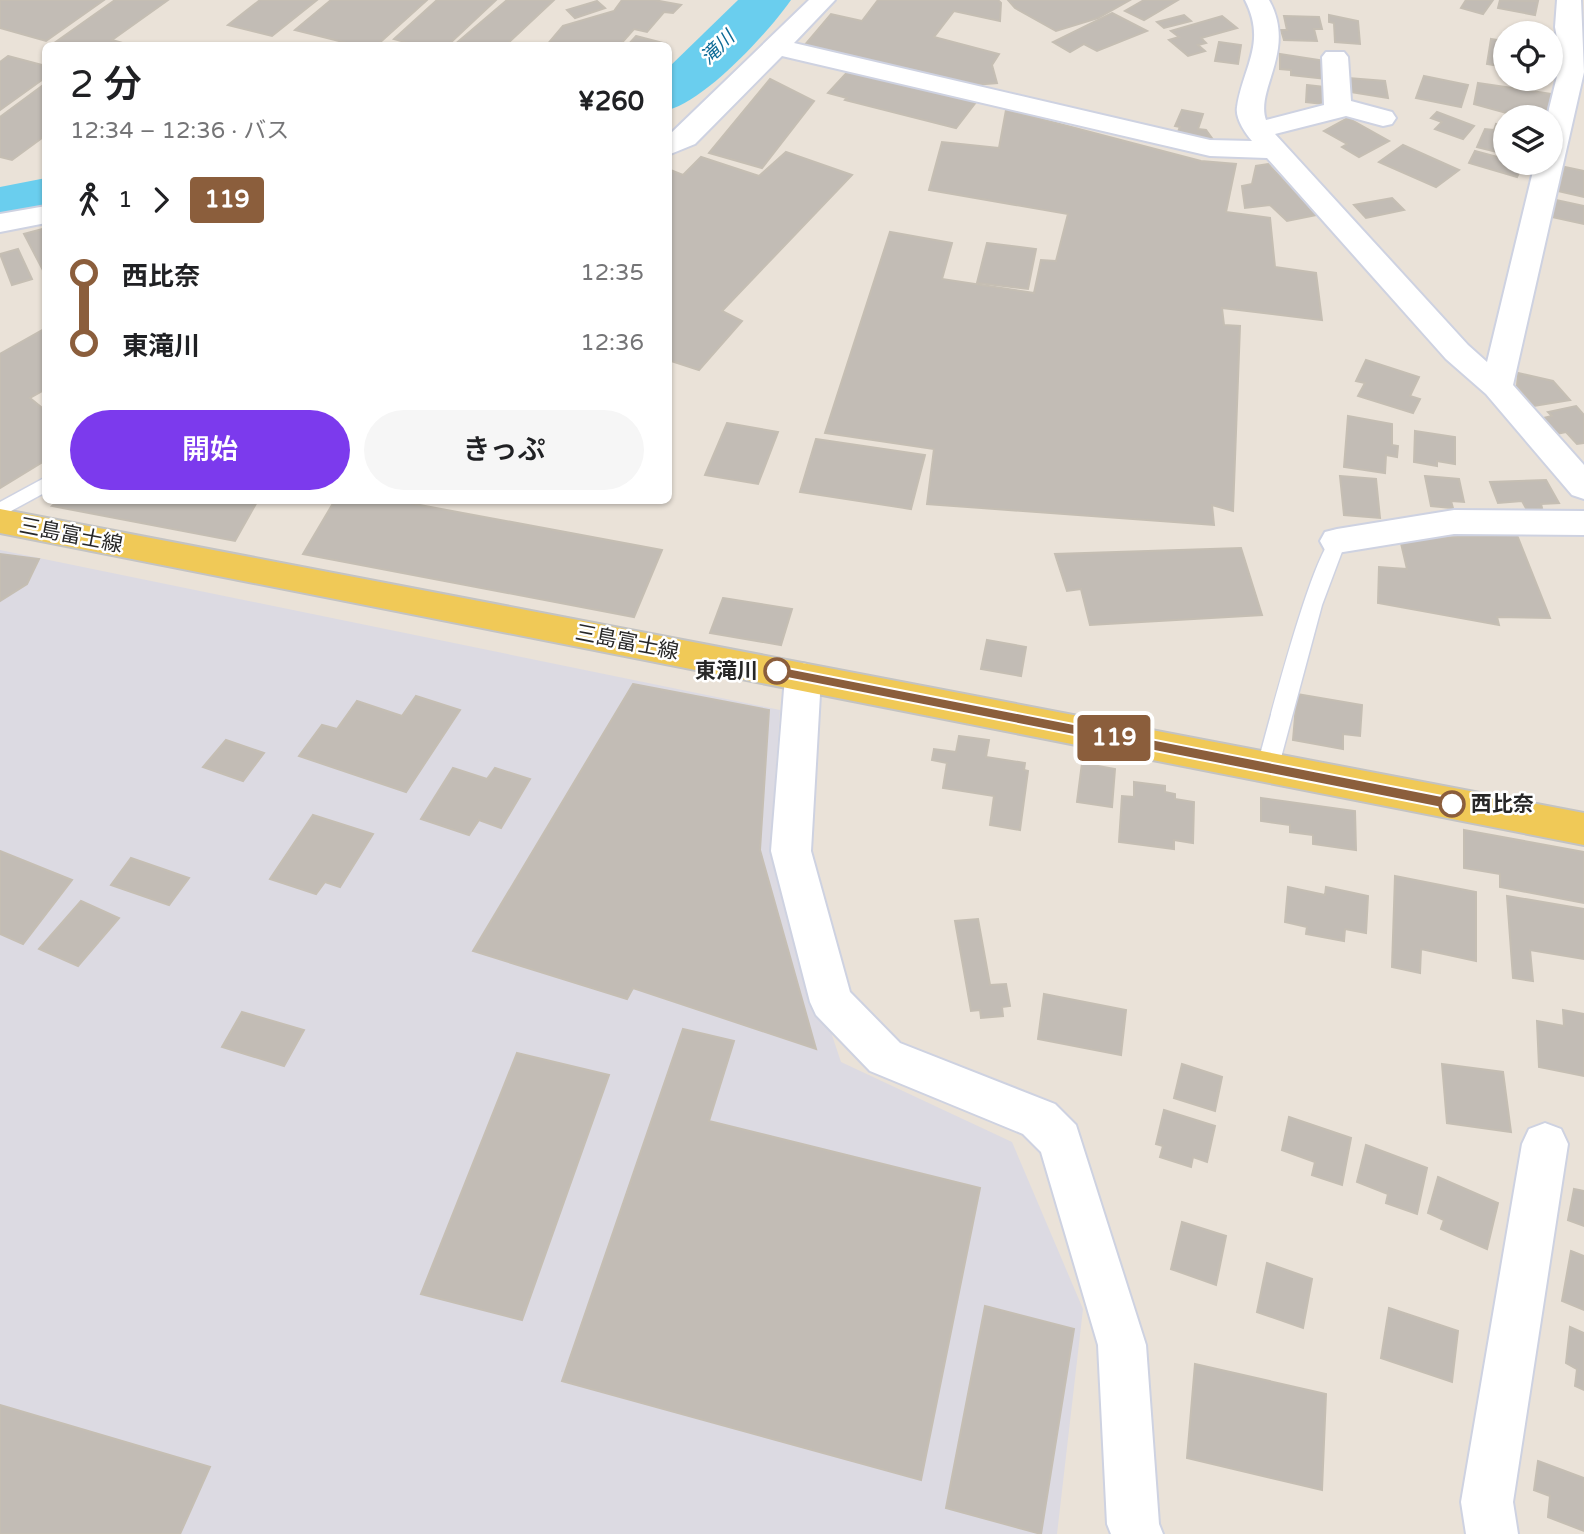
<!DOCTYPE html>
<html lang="ja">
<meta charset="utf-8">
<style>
:root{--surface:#fff;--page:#f6f6f6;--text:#202124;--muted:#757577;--accent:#7c3aed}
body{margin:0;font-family:"Varela Round","Noto Sans JP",sans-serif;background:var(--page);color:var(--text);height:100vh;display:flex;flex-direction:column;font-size:26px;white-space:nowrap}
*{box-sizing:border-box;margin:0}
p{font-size:23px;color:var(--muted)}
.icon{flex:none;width:38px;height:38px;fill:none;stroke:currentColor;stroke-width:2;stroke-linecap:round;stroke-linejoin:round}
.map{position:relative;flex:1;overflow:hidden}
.sheet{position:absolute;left:42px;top:42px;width:630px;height:462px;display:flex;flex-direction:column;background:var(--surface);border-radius:10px;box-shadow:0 2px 5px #0004}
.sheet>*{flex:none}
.badge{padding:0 14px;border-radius:5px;font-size:24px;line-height:46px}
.tools{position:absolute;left:1493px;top:21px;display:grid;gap:14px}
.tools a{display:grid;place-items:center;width:70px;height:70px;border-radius:50%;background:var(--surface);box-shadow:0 2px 5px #0004;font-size:35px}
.map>.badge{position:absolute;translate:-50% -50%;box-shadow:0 0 0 4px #fff}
.legs{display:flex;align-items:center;gap:10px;height:77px;padding:0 28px;font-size:23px}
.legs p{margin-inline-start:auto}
.overview{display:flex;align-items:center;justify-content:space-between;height:119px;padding:0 28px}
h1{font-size:38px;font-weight:600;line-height:52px}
.action{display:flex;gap:14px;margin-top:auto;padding:14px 28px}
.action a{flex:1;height:80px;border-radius:42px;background:var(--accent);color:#fff;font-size:28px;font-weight:600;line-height:80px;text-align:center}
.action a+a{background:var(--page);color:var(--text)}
ul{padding:0 28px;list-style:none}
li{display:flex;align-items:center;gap:24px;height:70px;font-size:26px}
li i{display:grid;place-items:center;width:10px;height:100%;margin:0 9px;background:currentColor}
li i::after{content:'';width:18px;height:18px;margin:-9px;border:5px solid;border-radius:50%;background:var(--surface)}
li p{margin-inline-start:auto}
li:first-child i{background:linear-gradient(#0000 50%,currentColor 0)}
li:last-child i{background:linear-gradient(currentColor 50%,#0000 0)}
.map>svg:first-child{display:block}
.industrial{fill:#dcdae2}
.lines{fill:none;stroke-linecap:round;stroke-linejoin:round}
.river{fill:#6aceee;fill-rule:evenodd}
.building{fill:#c2bcb5;stroke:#c5beb3;stroke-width:2}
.service-casing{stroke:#ced2e1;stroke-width:3}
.minor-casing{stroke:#ced2e1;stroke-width:4}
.primary-casing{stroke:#c3c3c3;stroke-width:4}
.service{fill:#fff;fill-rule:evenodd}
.minor{fill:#fff;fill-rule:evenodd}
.primary{fill:#f0c957;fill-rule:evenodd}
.line-1{fill:#8b5e3c;stroke:#fff;stroke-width:2}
.stop-1-dot{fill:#fff;stroke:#8b5e3c;stroke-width:3.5}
.labels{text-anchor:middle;stroke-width:5;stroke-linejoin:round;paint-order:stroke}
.far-water-label{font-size:19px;font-style:italic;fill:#0d6a96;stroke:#fff}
.street-label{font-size:21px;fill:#272727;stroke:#fff}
.stop-label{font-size:21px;font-weight:bold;fill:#272727;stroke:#fff;text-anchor:end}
</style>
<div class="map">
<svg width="1584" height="1534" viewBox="0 0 1584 1534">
<rect width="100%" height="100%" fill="#eae2d8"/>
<polygon class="industrial" points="0,550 780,710 770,850 841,1062 1012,1142 1083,1309 1057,1534 0,1534"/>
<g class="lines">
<g class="river">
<path d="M 738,0 L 791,0 C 768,33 706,100 668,110 L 668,68 Z"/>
<polygon points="46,178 46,212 0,221 0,187"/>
</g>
</g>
<g class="building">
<polygon points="0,0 104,0 46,41 0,28"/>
<polygon points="115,0 168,0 112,40 133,46 50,46"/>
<polygon points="260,0 317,0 272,36 228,25"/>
<polygon points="331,0 427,0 376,46 359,46 295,30"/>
<polygon points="437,0 496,0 447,46 419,46 394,39"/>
<polygon points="507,0 554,0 505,46 453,46"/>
<polygon points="622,0 654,0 681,5 673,13 664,12 647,32 634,29 619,46 546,46 563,26 614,11"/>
<polygon points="878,0 998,0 1001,3 1000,21 954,11 934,37 999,54 992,65 997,83 960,86 804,46 831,14 862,21"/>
<polygon points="1008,0 1130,0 1098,18 1056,31 1015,8"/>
<polygon points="1144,0 1178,0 1144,20 1125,11"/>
<polygon points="1466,0 1493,0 1483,14 1461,8"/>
<polygon points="1500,0 1538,1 1535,15 1498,8"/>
<polygon points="597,1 605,8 575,18 567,10"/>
<polygon points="1112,13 1147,31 1097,51 1084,44 1070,52 1053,42"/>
<polygon points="1184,15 1191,21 1164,28 1157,22"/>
<polygon points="1329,15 1358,21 1360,44 1335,42 1334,23 1329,22"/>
<polygon points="1222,16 1237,28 1201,38 1206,43 1198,45 1205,51 1188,56 1169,40 1179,37 1171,31"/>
<polygon points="1284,16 1319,17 1322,29 1314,29 1317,41 1284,40 1281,30 1287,30"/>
<polygon points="636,36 667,44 627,46"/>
<polygon points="1491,39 1505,41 1505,67 1487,64"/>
<polygon points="1219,42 1241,45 1238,64 1215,61"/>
<polygon points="1280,54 1326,61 1326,79 1291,75 1291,70 1280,69"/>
<polygon points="8,56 46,66 46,77 0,110 0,62"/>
<polygon points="851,68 976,102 956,128 845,100 847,98 828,93"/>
<polygon points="1424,76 1468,85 1461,107 1416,98"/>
<polygon points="1348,78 1385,81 1388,98 1350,92"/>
<polygon points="770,79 814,101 762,168 709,153"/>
<polygon points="46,83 46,135 12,160 0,157 0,117"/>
<polygon points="1478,83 1552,94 1548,117 1521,117 1474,104"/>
<polygon points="1307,85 1324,87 1323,104 1306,102"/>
<polygon points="1006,110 1201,161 1236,164 1226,212 1270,218 1275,267 1316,273 1322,320 1222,308 1224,325 1240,326 1233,511 1212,505 1214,525 927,504 934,449 825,433 890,232 952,243 942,279 1034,293 1041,260 1056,261 1068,214 929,190 942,142 999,148"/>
<polygon points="1182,110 1203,114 1198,129 1206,130 1214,141 1177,134 1180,127 1175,126"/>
<polygon points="1437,112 1474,126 1463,139 1435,129 1442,122 1431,118"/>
<polygon points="1348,118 1389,141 1359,157 1342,147 1347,144 1324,131"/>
<polygon points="1496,124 1505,127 1505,154 1477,147 1485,129 1494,130"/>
<polygon points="1403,145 1459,170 1436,187 1379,162"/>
<polygon points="1475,151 1505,159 1505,163 1523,164 1517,177 1469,163"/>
<polygon points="786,152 852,175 722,311 742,321 699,370 668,360 668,169 683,175 701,157 759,176"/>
<polygon points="1268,164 1317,215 1287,221 1270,205 1245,208 1242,186 1252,184 1256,166"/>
<polygon points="1565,167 1584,171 1584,197 1558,191"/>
<polygon points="1392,198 1404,210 1366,218 1354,205"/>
<polygon points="1556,200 1584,206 1584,224 1552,217"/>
<polygon points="46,228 46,276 24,234"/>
<polygon points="987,243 1036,249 1028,289 977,283"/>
<polygon points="18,249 32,279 12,285 0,254"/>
<polygon points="46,328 46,389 30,398 46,411 46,460 0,488 0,354"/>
<polygon points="1366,360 1419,377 1410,396 1420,399 1413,413 1358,396 1365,383 1356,381"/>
<polygon points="1518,373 1553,381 1570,400 1534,406 1517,386"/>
<polygon points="1576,406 1584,415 1584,443 1577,444 1566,432 1557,434 1543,418 1552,416 1548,412"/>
<polygon points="1348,416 1392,424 1392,445 1398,446 1397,457 1386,455 1385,473 1344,467"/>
<polygon points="727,423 778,432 758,484 705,475"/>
<polygon points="1415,431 1455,437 1455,464 1437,461 1437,466 1414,462"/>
<polygon points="816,439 925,455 911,509 800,492"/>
<polygon points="1340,476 1376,479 1380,518 1344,515"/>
<polygon points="1425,476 1459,479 1464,502 1451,501 1453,508 1431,506"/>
<polygon points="1546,480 1559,503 1541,504 1542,508 1527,510 1522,501 1498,503 1490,482"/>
<polygon points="59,500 258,500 235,541 52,506"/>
<polygon points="335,500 393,500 662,550 634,617 303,554"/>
<polygon points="1517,535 1550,618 1497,617 1499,625 1378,603 1379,567 1407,569 1400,539"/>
<polygon points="1241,548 1262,615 1090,625 1081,589 1067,591 1055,554"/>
<polygon points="0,554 39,559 27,584 0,601"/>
<polygon points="723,598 792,609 781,645 710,633"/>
<polygon points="987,640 1026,647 1021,676 981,669"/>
<polygon points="633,684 769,710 760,850 816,1049 633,988 627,999 473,951"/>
<polygon points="1297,694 1362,705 1360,736 1343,734 1343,749 1293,740"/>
<polygon points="416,696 460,710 406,792 299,756 322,725 337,729 357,701 402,716"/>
<polygon points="959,736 989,740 986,757 1025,763 1024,770 1028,771 1020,830 990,825 994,796 943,788 947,763 932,760 934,749 956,752"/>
<polygon points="226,740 264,753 243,781 203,767"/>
<polygon points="1082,763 1115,769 1112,807 1077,802"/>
<polygon points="453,768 487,779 495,768 530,779 501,828 479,820 469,835 421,819"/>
<polygon points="1134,782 1165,786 1165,792 1175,794 1175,799 1194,802 1193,843 1174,840 1174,849 1119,842 1122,796 1134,797"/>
<polygon points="1261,798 1355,811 1356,850 1313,844 1313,835 1290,832 1290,825 1261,821"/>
<polygon points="313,815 373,834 340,887 325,882 316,894 270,879"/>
<polygon points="1464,830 1584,852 1584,903 1500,887 1500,874 1464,868"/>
<polygon points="0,851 72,880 23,944 0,934"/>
<polygon points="131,858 189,878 169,905 111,885"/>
<polygon points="1395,876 1476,892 1476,961 1421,949 1420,973 1392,967"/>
<polygon points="1288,887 1325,895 1326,887 1368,896 1366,933 1345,929 1344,941 1306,934 1307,927 1285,922"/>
<polygon points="1507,896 1584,909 1584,959 1530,950 1533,981 1513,978"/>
<polygon points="81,901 119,918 78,966 39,949"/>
<polygon points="978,919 990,985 1006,984 1010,1006 1002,1007 1003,1016 981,1018 980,1010 971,1011 955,921"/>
<polygon points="1044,994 1126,1010 1121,1055 1038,1039"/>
<polygon points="1563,1010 1584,1014 1584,1076 1539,1067 1537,1021 1564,1026"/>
<polygon points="242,1012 304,1030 284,1066 222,1047"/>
<polygon points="683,1029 734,1041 709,1121 980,1188 921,1480 562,1381"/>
<polygon points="517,1053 609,1075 522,1320 421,1294"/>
<polygon points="1182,1064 1222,1077 1215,1111 1174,1098"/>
<polygon points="1442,1064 1503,1072 1511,1132 1447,1123"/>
<polygon points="1164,1110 1215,1126 1207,1162 1193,1157 1191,1167 1160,1157 1163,1146 1156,1144"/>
<polygon points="1289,1117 1351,1138 1342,1185 1312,1175 1315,1162 1282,1150"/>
<polygon points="1366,1145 1427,1168 1417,1214 1386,1203 1388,1194 1357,1182"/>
<polygon points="1438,1177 1498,1203 1487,1249 1441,1229 1444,1220 1428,1213"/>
<polygon points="1574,1189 1584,1191 1584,1226 1568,1220"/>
<polygon points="1182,1222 1226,1236 1216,1285 1171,1269"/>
<polygon points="1571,1251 1584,1256 1584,1310 1562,1301"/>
<polygon points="1267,1263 1312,1279 1303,1328 1257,1312"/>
<polygon points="985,1306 1074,1329 1041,1534 946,1508"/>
<polygon points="1389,1308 1458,1331 1452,1382 1381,1358"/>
<polygon points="1570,1327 1584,1333 1584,1390 1575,1386 1577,1369 1566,1363"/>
<polygon points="1195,1364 1326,1394 1322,1490 1187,1458"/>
<polygon points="0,1405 210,1467 180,1534 0,1534"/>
<polygon points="1538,1461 1584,1478 1584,1531 1548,1517 1550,1496 1534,1490"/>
</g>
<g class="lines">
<g class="service-casing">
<g id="service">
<polygon points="46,477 46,492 0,517 0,502"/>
<path d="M 1337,534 L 1346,541 L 1322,605 L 1278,769 L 1274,775 L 1267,777 L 1260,775 L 1256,769 C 1266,736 1314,541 1337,534 Z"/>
</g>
</g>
<g class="minor-casing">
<g id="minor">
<path d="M 809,0 L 835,0 L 794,43 L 1210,140 L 1252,141 C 1245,133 1235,118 1237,107 C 1243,67 1267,43 1245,0 L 1269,0 C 1297,50 1255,89 1266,120 L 1324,105 L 1322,57 L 1326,52 L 1344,52 L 1348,57 L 1351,101 L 1392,112 L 1396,118 L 1392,124 L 1383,126 L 1346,116 L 1275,134 L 1468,345 L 1487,362 L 1535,163 L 1550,163 L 1550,117 L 1547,117 L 1561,60 L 1555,27 L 1557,0 L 1581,0 L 1584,72 L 1513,385 L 1584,465 L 1584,499 L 1572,495 L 1486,394 L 1446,359 L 1267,158 L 1210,156 L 782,56 L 695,144 L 668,155 L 668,136 Z"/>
<polygon points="46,206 46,223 0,232 0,214"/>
<polygon points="1454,510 1584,511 1584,535 1454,534 1337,553 1325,550 1320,541 1325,532 1337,529"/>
<polygon points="803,663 816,667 821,677 811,851 850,992 900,1043 1055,1104 1076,1125 1146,1345 1159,1524 1163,1534 1111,1534 1107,1524 1098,1345 1041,1152 1023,1134 870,1071 816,1015 810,1002 771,851 785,677 790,667"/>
<polygon points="1545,1123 1561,1129 1568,1144 1513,1502 1518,1534 1466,1534 1461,1502 1522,1144 1529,1129"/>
</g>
</g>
<g class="primary-casing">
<polygon id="primary" points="0,509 1584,813 1584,845 0,533"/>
</g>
<use href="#service" class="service"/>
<use href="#minor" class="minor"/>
<use href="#primary" class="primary"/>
</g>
<polygon class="line-1" points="777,666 1452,798 1459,804 1452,810 777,676 771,671"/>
<g class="stop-1-dot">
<circle cx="777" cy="671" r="12"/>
<circle cx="1452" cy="804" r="12"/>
</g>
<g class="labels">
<g class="far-water-label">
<text transform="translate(717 47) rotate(-44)" y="7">滝川</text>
</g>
<g class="street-label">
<text transform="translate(71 535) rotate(11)" y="7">三島富士線</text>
<text transform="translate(627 642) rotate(11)" y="7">三島富士線</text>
</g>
<g class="stop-label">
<text x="758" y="678">東滝川</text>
<text x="1471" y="811" text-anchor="start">西比奈</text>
</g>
</g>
</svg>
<div class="tools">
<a><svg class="icon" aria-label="locate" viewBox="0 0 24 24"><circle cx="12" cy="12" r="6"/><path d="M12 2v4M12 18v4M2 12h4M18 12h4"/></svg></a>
<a><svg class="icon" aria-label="layers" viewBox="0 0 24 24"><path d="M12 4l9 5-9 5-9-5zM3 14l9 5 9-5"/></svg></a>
</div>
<b class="badge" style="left:1114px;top:738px;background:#8b5e3c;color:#fff">119</b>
<section class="sheet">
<div class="overview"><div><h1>2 分</h1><p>12:34 – 12:36 · バス</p></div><b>¥260</b></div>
<div class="legs"><svg class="icon" aria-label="walk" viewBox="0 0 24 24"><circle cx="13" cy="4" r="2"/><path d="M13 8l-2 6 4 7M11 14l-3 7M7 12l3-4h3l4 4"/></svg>1<svg class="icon" aria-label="forward" viewBox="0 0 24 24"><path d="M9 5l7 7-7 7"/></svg><b class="badge" style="background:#8b5e3c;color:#fff">119</b></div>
<ul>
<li><i style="color:#8b5e3c"></i><b>西比奈</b><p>12:35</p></li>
<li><i style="color:#8b5e3c"></i><b>東滝川</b><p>12:36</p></li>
</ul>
<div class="action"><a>開始</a><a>きっぷ</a></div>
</section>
</div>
